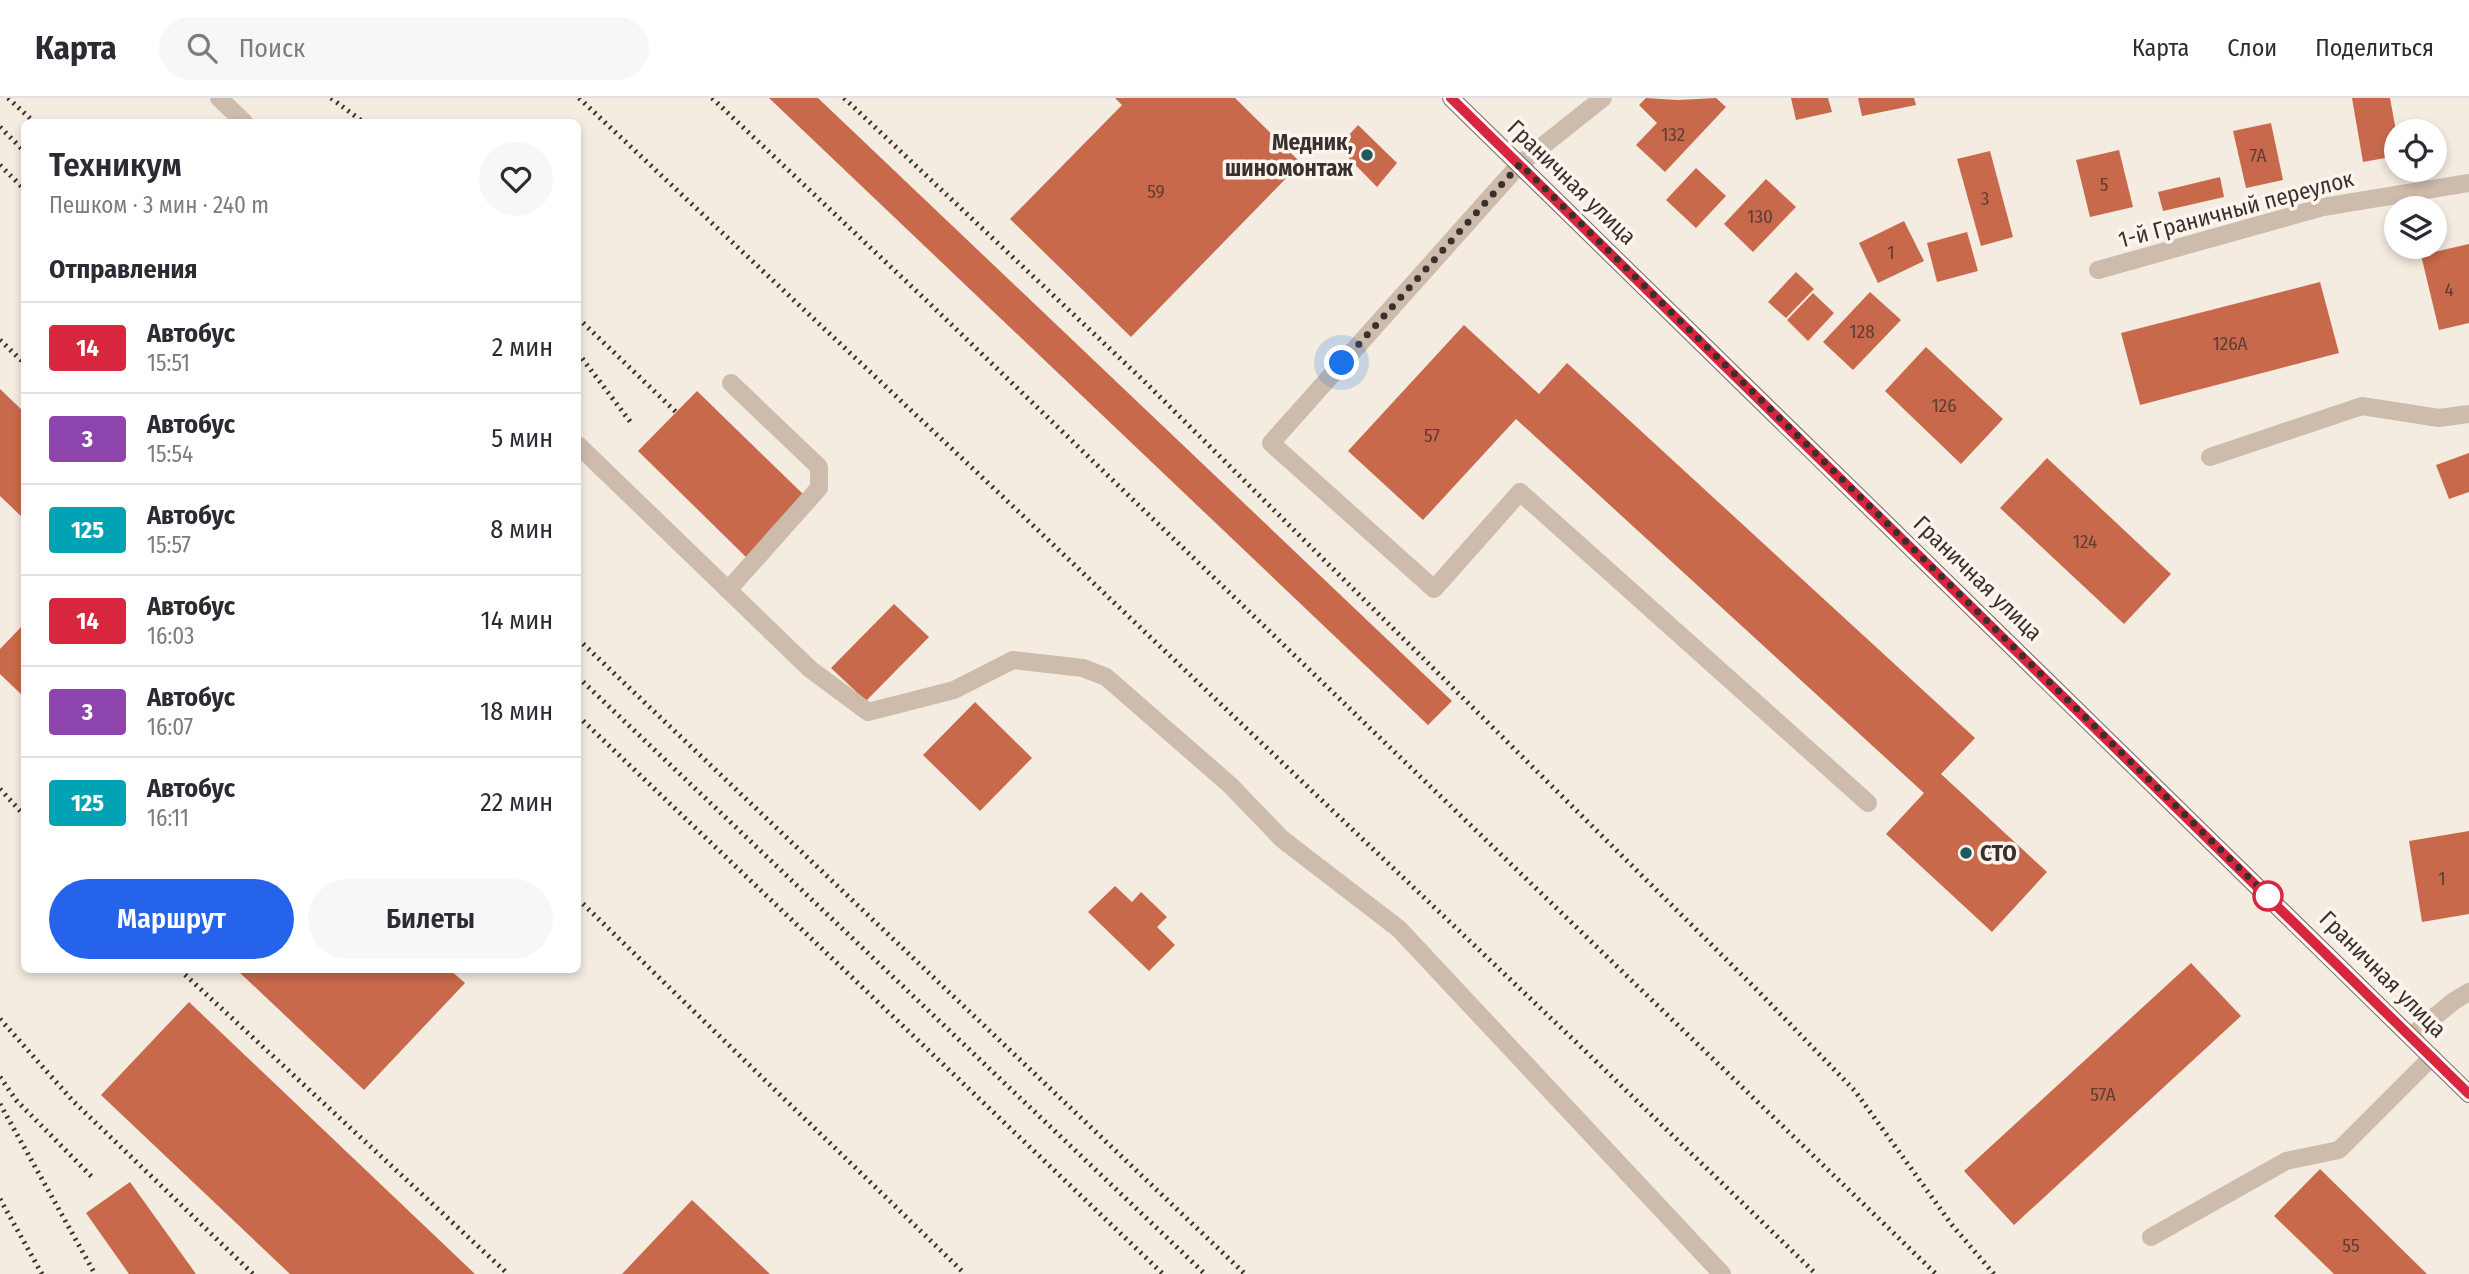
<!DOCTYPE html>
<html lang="ru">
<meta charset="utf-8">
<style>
:root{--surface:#fff;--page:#f7f7f7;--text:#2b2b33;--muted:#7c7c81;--line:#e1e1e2;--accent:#2563eb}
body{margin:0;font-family:"Fira Sans Condensed",sans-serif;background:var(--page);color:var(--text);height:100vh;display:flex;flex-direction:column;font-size:26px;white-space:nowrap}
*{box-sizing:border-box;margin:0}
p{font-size:23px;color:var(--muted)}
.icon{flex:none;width:38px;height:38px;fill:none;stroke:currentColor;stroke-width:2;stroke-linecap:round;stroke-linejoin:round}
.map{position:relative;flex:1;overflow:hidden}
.details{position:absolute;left:21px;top:21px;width:560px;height:854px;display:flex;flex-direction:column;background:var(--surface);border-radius:10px;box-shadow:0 4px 10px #0003}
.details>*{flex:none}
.badge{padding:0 14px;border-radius:5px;font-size:24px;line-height:46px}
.controls{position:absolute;left:2384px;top:21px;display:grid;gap:14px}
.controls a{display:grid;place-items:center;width:63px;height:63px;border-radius:50%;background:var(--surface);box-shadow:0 4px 10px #0003;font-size:35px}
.you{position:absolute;width:35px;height:35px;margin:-18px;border:5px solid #fff;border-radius:50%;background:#1a73e8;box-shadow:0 0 0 10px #1a73e833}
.map>.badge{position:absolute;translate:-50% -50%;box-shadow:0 0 0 4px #fff}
h2{padding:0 28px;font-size:26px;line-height:63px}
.round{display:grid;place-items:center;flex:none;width:74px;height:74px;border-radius:37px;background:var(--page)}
.headline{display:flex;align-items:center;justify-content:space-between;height:119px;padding:0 28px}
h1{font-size:33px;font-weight:600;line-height:52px}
.action{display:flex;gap:14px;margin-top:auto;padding:14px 28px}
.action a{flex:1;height:80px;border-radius:42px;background:var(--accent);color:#fff;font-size:28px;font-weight:600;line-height:80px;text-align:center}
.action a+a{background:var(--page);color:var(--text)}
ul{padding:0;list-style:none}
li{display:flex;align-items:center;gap:21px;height:91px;padding:0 28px;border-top:2px solid var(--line)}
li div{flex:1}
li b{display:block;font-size:26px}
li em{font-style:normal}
li .badge{min-width:77px;font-weight:700;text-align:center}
header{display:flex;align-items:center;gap:42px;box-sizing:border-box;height:98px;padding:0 35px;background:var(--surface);border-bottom:2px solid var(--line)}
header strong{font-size:33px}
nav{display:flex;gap:38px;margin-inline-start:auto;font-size:24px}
.search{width:490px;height:63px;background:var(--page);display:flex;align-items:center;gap:18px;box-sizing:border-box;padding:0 24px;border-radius:38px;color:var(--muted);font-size:26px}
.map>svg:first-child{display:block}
.building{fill:#c8694b}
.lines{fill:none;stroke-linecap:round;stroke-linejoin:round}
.minor{stroke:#cdbbac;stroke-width:18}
.major{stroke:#7d675c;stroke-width:18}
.rail{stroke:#3b302b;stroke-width:5;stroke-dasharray:2 5;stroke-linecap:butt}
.line-casing{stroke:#fff;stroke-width:16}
.line{stroke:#d7263d;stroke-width:10}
.walk{stroke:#3b302b;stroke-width:7;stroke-dasharray:0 12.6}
.poi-dot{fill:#1f5a5e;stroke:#fbf5ee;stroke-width:2.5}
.stop-dot{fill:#fff;stroke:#d7263d;stroke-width:3.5}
.labels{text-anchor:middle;stroke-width:7;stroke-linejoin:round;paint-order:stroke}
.number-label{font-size:19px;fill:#5e3e33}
.poi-label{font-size:23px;font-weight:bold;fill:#3b302b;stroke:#fbf5ee;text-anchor:end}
.street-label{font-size:23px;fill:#3b302b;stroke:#fbf5ee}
</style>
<header>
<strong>Карта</strong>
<div class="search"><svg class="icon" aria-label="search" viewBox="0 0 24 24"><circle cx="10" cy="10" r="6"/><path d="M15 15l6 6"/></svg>Поиск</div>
<nav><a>Карта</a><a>Слои</a><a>Поделиться</a></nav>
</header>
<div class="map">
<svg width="2469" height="1176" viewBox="0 0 2469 1176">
<rect width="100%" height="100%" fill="#f4ebe1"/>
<g class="building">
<polygon points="769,0 818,0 1452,603 1428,627"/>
<polygon points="1115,0 1235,0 1301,65 1131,239 1010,121 1122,7"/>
<polygon points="1646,0 1678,2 1716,0 1726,9 1665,74 1636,47 1657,25 1639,7"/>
<polygon points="1791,0 1828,0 1832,14 1796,22"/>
<polygon points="1858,0 1914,0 1916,7 1862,18"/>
<polygon points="2352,0 2390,0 2396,33 2396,58 2363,64"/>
<polygon points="2271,25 2283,82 2246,90 2233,33"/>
<polygon points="1358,27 1397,65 1377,89 1338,49"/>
<polygon points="2119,52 2133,109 2090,119 2076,62"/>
<polygon points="1990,53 2013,139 1981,148 1957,61"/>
<polygon points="1696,70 1726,98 1696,130 1666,102"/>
<polygon points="2220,79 2224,99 2163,113 2158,94"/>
<polygon points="1766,81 1796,109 1753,154 1724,126"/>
<polygon points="1904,123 1924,163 1878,185 1859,145"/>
<polygon points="1967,134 1978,173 1937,184 1927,145"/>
<polygon points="2469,146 2469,225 2439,232 2421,157"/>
<polygon points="1796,174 1814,191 1786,220 1768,204"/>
<polygon points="2320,184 2339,255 2140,307 2121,235"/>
<polygon points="1870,194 1901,222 1853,272 1823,244"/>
<polygon points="1813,195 1834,215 1808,243 1787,222"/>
<polygon points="1464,227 1539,296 1567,265 1975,640 1941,676 2047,774 1992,834 1886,736 1924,695 1516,321 1423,422 1348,353"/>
<polygon points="1926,249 2003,321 1961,366 1885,293"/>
<polygon points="0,291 24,314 24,414 21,418 0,398"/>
<polygon points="697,293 805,398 746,459 638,353"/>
<polygon points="2469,355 2469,394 2449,401 2436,367"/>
<polygon points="2047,360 2171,476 2124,526 2000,410"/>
<polygon points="894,506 929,539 866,603 831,570"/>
<polygon points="24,526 24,599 0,576 0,551"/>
<polygon points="975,604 1032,660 980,713 923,657"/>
<polygon points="2469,733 2469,816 2422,824 2409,743"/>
<polygon points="1115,788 1132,804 1141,794 1167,819 1157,829 1175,847 1149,873 1088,814"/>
<polygon points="2191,865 2241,918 2014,1127 1964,1073"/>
<polygon points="237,872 450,872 465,885 364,992"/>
<polygon points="189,904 475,1176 290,1176 101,997"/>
<polygon points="2320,1071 2427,1176 2334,1176 2274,1118"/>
<polygon points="130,1084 196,1176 129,1176 86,1115"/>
<polygon points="692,1102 770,1176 622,1176"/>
</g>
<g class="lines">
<g class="minor">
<polyline points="219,0 244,24"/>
<polyline points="1603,0 1520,66 1271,345 1434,491 1520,394 1868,705"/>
<polyline points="2098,172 2323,109 2469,85"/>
<polyline points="578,347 810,571 868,614 954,592 1013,562 1083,570 1106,579 1230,687 1282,741 1399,831 1722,1176"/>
<polyline points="2210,359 2362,308 2439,320 2469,316"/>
<polyline points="728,492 819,390 819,369 731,285"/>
<polyline points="2411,938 2454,903 2469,894"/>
<polyline points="2151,1139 2286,1063 2339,1052 2432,959"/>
</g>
<polyline class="major" points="1451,0 2469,996"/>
<g class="rail">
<polyline points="8,0 34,24"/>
<polyline points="331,0 363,24"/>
<polyline points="579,0 1002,398 1578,946 1816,1176"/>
<polyline points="712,0 929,205 1936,1176"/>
<polyline points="844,0 1144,283 1758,893 1855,993 1952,1127 1994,1176"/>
<polyline points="0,29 24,53"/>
<polyline points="0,67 24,91"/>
<polyline points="578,220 676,314"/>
<polyline points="0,242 24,265"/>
<polyline points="578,255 632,326"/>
<polyline points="578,541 1245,1176"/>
<polyline points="578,579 1205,1176"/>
<polyline points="578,618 1163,1176"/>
<polyline points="0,691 24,717"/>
<polyline points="578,801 965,1176"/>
<polyline points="180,872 508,1176"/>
<polyline points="0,921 73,1003 253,1176"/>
<polyline points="0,979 16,1002 93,1080"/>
<polyline points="0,1006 95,1176"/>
<polyline points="0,1101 42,1176"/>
</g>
</g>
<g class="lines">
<g class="line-casing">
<polyline id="line" points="1451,0 2469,996"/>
</g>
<use href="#line" class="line"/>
<polyline class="walk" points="1342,265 1520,66 2272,802 2268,798"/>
</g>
<g class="poi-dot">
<circle cx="1367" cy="57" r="7"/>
<circle cx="1966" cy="755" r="7"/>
</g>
<circle class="stop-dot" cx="2268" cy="798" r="14"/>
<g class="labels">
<g class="number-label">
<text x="1673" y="43">132</text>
<text x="2258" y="64">7А</text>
<text x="2104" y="93">5</text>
<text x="1156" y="100">59</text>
<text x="1985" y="107">3</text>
<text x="1760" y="125">130</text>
<text x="1891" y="161">1</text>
<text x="2449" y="198">4</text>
<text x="1862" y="240">128</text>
<text x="2230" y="252">126А</text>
<text x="1944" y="314">126</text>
<text x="1432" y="344">57</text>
<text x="2085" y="450">124</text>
<text x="2442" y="787">1</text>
<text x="2103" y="1003">57А</text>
<text x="2351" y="1154">55</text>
</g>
<g class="poi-label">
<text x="1353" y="52">Медник,<tspan x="1353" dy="26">шиномонтаж</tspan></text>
<text x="1980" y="763" text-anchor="start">СТО</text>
</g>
<g class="street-label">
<text transform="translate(1572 84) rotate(44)" y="8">Граничная улица</text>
<text transform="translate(2236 111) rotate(-15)" y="8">1-й Граничный переулок</text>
<text transform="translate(1978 480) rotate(44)" y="8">Граничная улица</text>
<text transform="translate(2383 876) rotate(45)" y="8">Граничная улица</text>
</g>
</g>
</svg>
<div class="controls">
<a><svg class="icon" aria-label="locate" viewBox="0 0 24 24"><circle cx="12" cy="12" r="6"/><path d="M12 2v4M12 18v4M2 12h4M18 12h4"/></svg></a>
<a><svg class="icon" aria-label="layers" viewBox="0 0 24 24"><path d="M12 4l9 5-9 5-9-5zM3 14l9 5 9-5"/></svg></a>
</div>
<div class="you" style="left:1342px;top:265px"></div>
<section class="details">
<div class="headline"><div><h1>Техникум</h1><p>Пешком · 3 мин · 240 m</p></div><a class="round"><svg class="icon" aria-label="heart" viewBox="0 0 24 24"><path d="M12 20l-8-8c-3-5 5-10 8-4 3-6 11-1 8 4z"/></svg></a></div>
<h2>Отправления</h2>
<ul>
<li><span class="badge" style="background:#d7263d;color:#fff">14</span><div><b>Автобус</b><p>15:51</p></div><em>2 мин</em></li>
<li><span class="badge" style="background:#8e44ad;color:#fff">3</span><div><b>Автобус</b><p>15:54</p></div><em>5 мин</em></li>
<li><span class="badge" style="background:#00a3b4;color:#fff">125</span><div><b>Автобус</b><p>15:57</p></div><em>8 мин</em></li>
<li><span class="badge" style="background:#d7263d;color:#fff">14</span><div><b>Автобус</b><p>16:03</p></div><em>14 мин</em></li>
<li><span class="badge" style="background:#8e44ad;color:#fff">3</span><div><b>Автобус</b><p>16:07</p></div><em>18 мин</em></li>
<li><span class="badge" style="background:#00a3b4;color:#fff">125</span><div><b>Автобус</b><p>16:11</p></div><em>22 мин</em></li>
</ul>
<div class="action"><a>Маршрут</a><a>Билеты</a></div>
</section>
</div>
